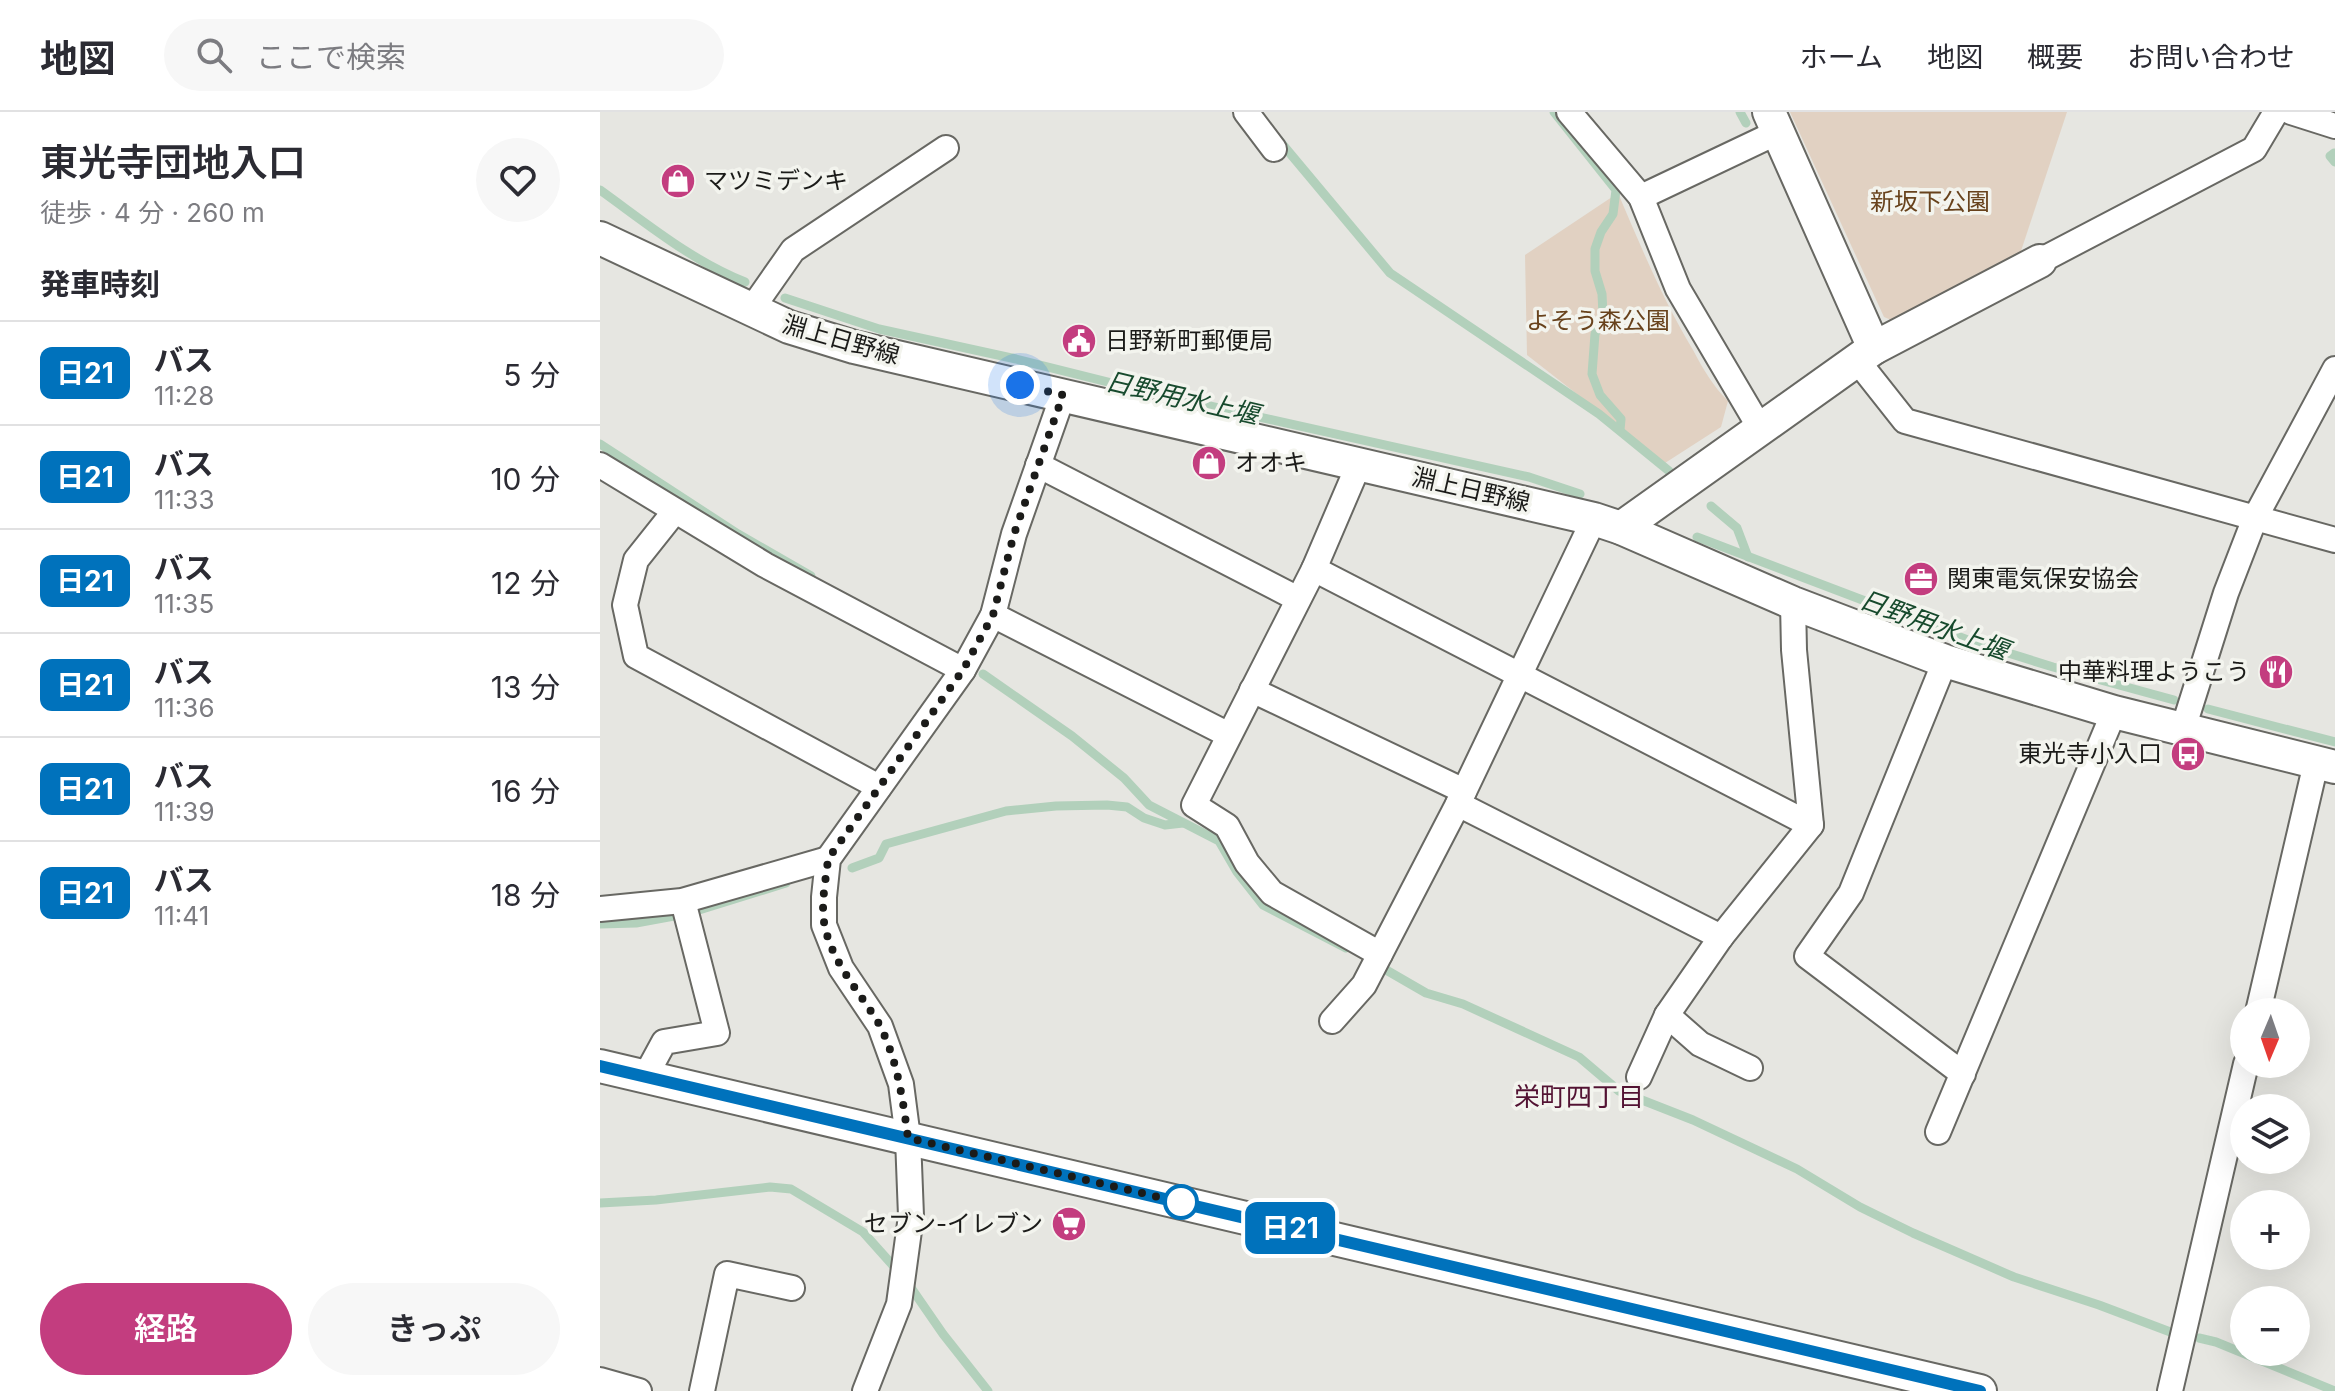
<!DOCTYPE html>
<html lang="ja">
<meta charset="utf-8">
<style>
:root{--surface:#fff;--page:#f7f7f7;--text:#2b2b33;--muted:#7c7c81;--line:#e1e1e2;--accent:#c33d7f}
body{margin:0;font-family:Inter,"Noto Sans JP",sans-serif;background:var(--page);color:var(--text);height:100vh;display:flex;flex-direction:column;font-size:30px;white-space:nowrap}
*{box-sizing:border-box;margin:0}
p{font-size:26px;color:var(--muted)}
.icon{flex:none;width:44px;height:44px;fill:none;stroke:currentColor;stroke-width:2;stroke-linecap:round;stroke-linejoin:round}
.map{position:relative;flex:1;overflow:hidden}
.details{display:flex;flex-direction:column;background:var(--surface);width:600px}
.details>*{flex:none}
.badge{padding:0 16px;border-radius:12px;font-size:28px;line-height:52px}
.needle{width:52px;rotate:182deg}
.tools{position:absolute;left:1630px;top:886px;display:grid;gap:16px}
.tools a{display:grid;place-items:center;width:80px;height:80px;border-radius:50%;background:var(--surface);box-shadow:0 8px 32px #0002;font-size:40px}
.you{position:absolute;width:40px;height:40px;margin:-20px;border:6px solid #fff;border-radius:50%;background:#1a73e8;box-shadow:0 0 0 12px #1a73e833}
.map>.badge{position:absolute;translate:-50% -50%;box-shadow:0 0 0 4px #fff}
h2{padding:0 40px;font-size:30px;line-height:72px}
.round{display:grid;place-items:center;flex:none;width:84px;height:84px;border-radius:42px;background:var(--page)}
.head{display:flex;align-items:center;justify-content:space-between;height:136px;padding:0 40px}
h1{font-size:38px;font-weight:600;line-height:60px}
.action{display:flex;gap:16px;margin-top:auto;padding:16px 40px}
.action a{flex:1;height:92px;border-radius:48px;background:var(--accent);color:#fff;font-size:32px;font-weight:600;line-height:92px;text-align:center}
.action a+a{background:var(--page);color:var(--text)}
ul{padding:0;list-style:none}
li{display:flex;align-items:center;gap:24px;height:104px;padding:0 40px;border-top:2px solid var(--line)}
li div{flex:1}
li b{display:block;font-size:30px}
li em{font-style:normal}
li .badge{min-width:88px;font-weight:700;text-align:center}
header{display:flex;align-items:center;gap:48px;box-sizing:border-box;height:112px;padding:0 40px;background:var(--surface);border-bottom:2px solid var(--line)}
header strong{font-size:38px}
nav{display:flex;gap:44px;margin-inline-start:auto;font-size:28px}
.search{width:560px;height:72px;background:var(--page);display:flex;align-items:center;gap:20px;box-sizing:border-box;padding:0 28px;border-radius:44px;color:var(--muted);font-size:30px}
main{display:flex;flex:1;min-height:0}
.map>svg:first-child{display:block}
.green{fill:#e1d1c2}
.lines{fill:none;stroke-linecap:round;stroke-linejoin:round}
.stream{stroke:#b2d0bb;stroke-width:9}
.street-casing{stroke:#686863;stroke-width:28}
.secondary-casing{stroke:#686863;stroke-width:36}
.street{stroke:#fff;stroke-width:24}
.secondary{stroke:#fff;stroke-width:32}
.line-casing{stroke:#fff;stroke-width:18}
.line{stroke:#0072bc;stroke-width:12}
.walk{stroke:#1b1b19;stroke-width:8;stroke-dasharray:0 14.4}
.stop-dot{fill:#fff;stroke:#0072bc;stroke-width:4}
.labels{text-anchor:middle;stroke-width:7;stroke-linejoin:round;paint-order:stroke}
.poi-label{font-size:24px;fill:#1b1b19;stroke:#f3f4ee;text-anchor:start}
.park-label{font-size:24px;fill:#68421c;stroke:#f3f4ee}
.street-label{font-size:24px;fill:#1b1b19;stroke:#f3f4ee}
.water-label{font-size:26px;font-style:italic;fill:#174a2d;stroke:#f3f4ee}
.neighbourhood-label{font-size:26px;fill:#531333;stroke:#f3f4ee}
</style>
<header>
<strong>地図</strong>
<div class="search"><svg class="icon" aria-label="search" viewBox="0 0 24 24"><circle cx="10" cy="10" r="6"/><path d="M15 15l6 6"/></svg>ここで検索</div>
<nav><a>ホーム</a><a>地図</a><a>概要</a><a>お問い合わせ</a></nav>
</header>
<main>
<section class="details">
<div class="head"><div><h1>東光寺団地入口</h1><p>徒歩 · 4 分 · 260 m</p></div><a class="round"><svg class="icon" aria-label="heart" viewBox="0 0 24 24"><path d="M12 20l-8-8c-3-5 5-10 8-4 3-6 11-1 8 4z"/></svg></a></div>
<h2>発車時刻</h2>
<ul>
<li><span class="badge" style="background:#0072bc;color:#fff">日21</span><div><b>バス</b><p>11:28</p></div><em>5 分</em></li>
<li><span class="badge" style="background:#0072bc;color:#fff">日21</span><div><b>バス</b><p>11:33</p></div><em>10 分</em></li>
<li><span class="badge" style="background:#0072bc;color:#fff">日21</span><div><b>バス</b><p>11:35</p></div><em>12 分</em></li>
<li><span class="badge" style="background:#0072bc;color:#fff">日21</span><div><b>バス</b><p>11:36</p></div><em>13 分</em></li>
<li><span class="badge" style="background:#0072bc;color:#fff">日21</span><div><b>バス</b><p>11:39</p></div><em>16 分</em></li>
<li><span class="badge" style="background:#0072bc;color:#fff">日21</span><div><b>バス</b><p>11:41</p></div><em>18 分</em></li>
</ul>
<div class="action"><a>経路</a><a>きっぷ</a></div>
</section>
<div class="map">
<svg width="1735" height="1279" viewBox="0 0 1735 1279">
<rect width="100%" height="100%" fill="#e6e6e1"/>
<g class="green">
<polygon points="1190,0 1467,0 1419,145 1296,210 1284,205"/>
<path d="M 1018,81 C 1041,135 1063,188 1093,238 C 1103,257 1113,274 1128,289 L 1121,315 L 1065,351 L 927,243 L 925,143 Z"/>
</g>
<g class="lines">
<g class="stream">
<polyline points="954,0 1016,78 1013,102 1001,120 995,137 995,159 1002,182 1003,202 995,222 992,262 1000,283 1021,307 1020,318"/>
<polyline points="1140,0 1146,11"/>
<polyline points="678,27 790,161 999,302 1069,359"/>
<polyline points="1734,41 1730,44 1735,50"/>
<path d="M 0,78 C 46,111 92,149 145,170"/>
<polyline points="185,186 279,217 416,247 556,282 929,365 980,382"/>
<polyline points="0,332 138,422 211,464"/>
<polyline points="1111,394 1137,416 1148,445"/>
<polyline points="1097,425 1373,530 1453,555 1574,588"/>
<polyline points="383,562 472,624 524,666 549,693 619,729 637,760 663,793 746,836"/>
<polyline points="1608,597 1735,630"/>
<polyline points="252,756 279,746 286,732 406,699 456,694 507,693 527,695 544,706 565,713 583,711"/>
<polyline points="99,798 186,771"/>
<polyline points="0,812 36,811 74,804"/>
<polyline points="781,855 826,881 863,892 979,945 1019,979 1093,1008 1197,1057 1260,1095 1313,1121 1414,1165 1499,1193 1573,1221"/>
<polyline points="0,1091 56,1088 170,1075 191,1077 263,1120 305,1167 343,1222 388,1279"/>
<polyline points="1599,1226 1616,1230 1735,1279"/>
</g>
<g class="street-casing">
<g id="street">
<polyline points="646,0 674,37"/>
<polyline points="969,0 1041,85 1078,177 1160,316"/>
<polyline points="1691,0 1735,14"/>
<polyline points="1041,85 1178,20"/>
<polyline points="1440,149 1654,37 1676,0"/>
<polyline points="151,198 193,138 346,36"/>
<polyline points="1256,247 1305,309 1735,428"/>
<polyline points="759,352 714,457 594,693 627,714 647,751 672,781 780,842"/>
<polyline points="0,353 165,453 363,558"/>
<polyline points="438,353 698,487"/>
<polyline points="75,399 36,448 25,493 36,544 279,675"/>
<polyline points="714,457 1211,713"/>
<polyline points="393,503 629,623"/>
<polyline points="1345,549 1251,781 1207,844 1363,962"/>
<polyline points="652,578 864,679"/>
<polyline points="1583,617 1626,481 1655,406 1735,257"/>
<polyline points="858,692 1121,825"/>
<polyline points="0,797 82,789 228,747"/>
<polyline points="1658,900 1716,651"/>
<polyline points="1067,903 1100,932 1150,956"/>
<polyline points="732,909 764,873 858,692 994,407"/>
<polyline points="45,965 64,930 117,921 83,789"/>
<polyline points="1039,965 1067,903 1121,825 1211,713 1194,538 1193,491"/>
<polyline points="1338,1020 1514,600"/>
<polyline points="0,1268 39,1279"/>
<polyline points="102,1279 127,1162 192,1176"/>
<polyline points="265,1279 299,1192 311,1104 308,1026 301,972 280,914 241,856 224,813 224,785 228,747 363,558 393,503 414,422 463,283"/>
<polyline points="1570,1279 1646,952"/>
</g>
</g>
<g class="secondary-casing">
<g id="secondary">
<polyline points="1169,0 1274,236"/>
<polyline points="0,126 189,215 254,235 994,407 1021,416 1193,491 1345,549 1514,600 1735,655"/>
<polyline points="1021,416 1274,236 1440,149"/>
<polyline points="0,954 1380,1279"/>
</g>
</g>
<use href="#street" class="street"/>
<use href="#secondary" class="secondary"/>
</g>
<g class="lines">
<g class="line-casing">
<polyline id="line" points="0,954 1380,1279"/>
</g>
<use href="#line" class="line"/>
<path class="walk" d="M 420,273 L 463,283 L 414,422 L 393,503 L 363,558 L 228,747 C 226,768 220,794 225,815 C 233,852 260,880 279,912 C 297,946 303,988 308,1026 L 584,1091 L 581,1090"/>
</g>
<defs>
<g id="shop-disc" transform="scale(1.8)"><circle r="9.5" fill="#c33d7f" stroke="#f3f4ee"/><path d="M-5-2.5h2.3a2.7 3.5 0 0 1 5.4 0H5L5.5 6h-11ZM-1.5-2.5h3a1.5 2.3 0 0 0-3 0Z" fill="#fff"/></g>
<g id="civic-disc" transform="scale(1.8)"><circle r="9.5" fill="#c33d7f" stroke="#f3f4ee"/><path d="M-.6-6.5H3V-4.5H.6V-3L4-1V1h2V6H-6V1h2V-1L-.6-3ZM-1.2 2.5V6h2.4V2.5Z" fill="#fff"/></g>
<g id="office-disc" transform="scale(1.8)"><circle r="9.5" fill="#c33d7f" stroke="#f3f4ee"/><path d="M-6-3h4V-5.5h4V-3h4V5H-6ZM-1-4.5V-3h2v-1.5ZM-6 0V1H6V0Z" fill="#fff"/></g>
<g id="restaurant-disc" transform="scale(1.8)"><circle r="9.5" fill="#c33d7f" stroke="#f3f4ee"/><path d="M-5-6h1v4h1v-4h1v4h1v-4h1v5L-1.5 .5V6h-2V.5L-5-1ZM5-6V6H3V1.5H1.5Q1.5-4 5-6Z" fill="#fff"/></g>
<g id="bus-disc" transform="scale(1.8)"><circle r="9.5" fill="#c33d7f" stroke="#f3f4ee"/><path d="M-5-6H5V4H4V6H2V4H-2V6H-4V4H-5ZM-3.5-4V0h7V-4ZM-3.5 1.2v1.5H-2V1.2ZM2 1.2v1.5H3.5V1.2Z" fill="#fff"/></g>
<g id="supermarket-disc" transform="scale(1.8)"><circle r="9.5" fill="#c33d7f" stroke="#f3f4ee"/><path d="M-6-5.5h2.5l.6 2H6L4.5 2H-2.5L-4.4-4H-6ZM-1.5 3.2a1.3 1.3 0 1 0 .1 0ZM3 3.2a1.3 1.3 0 1 0 .1 0Z" fill="#fff"/></g>
</defs>
<g fill-rule="evenodd">
<use href="#shop-disc" x="78" y="69"/>
<use href="#civic-disc" x="479" y="229"/>
<use href="#shop-disc" x="609" y="351"/>
<use href="#office-disc" x="1321" y="467"/>
<use href="#restaurant-disc" x="1676" y="560"/>
<use href="#bus-disc" x="1588" y="642"/>
<use href="#supermarket-disc" x="469" y="1112"/>
</g>
<circle class="stop-dot" cx="581" cy="1090" r="16"/>
<g class="labels">
<g class="poi-label">
<text x="104" y="77">マツミデンキ</text>
<text x="505" y="237">日野新町郵便局</text>
<text x="635" y="359">オオキ</text>
<text x="1347" y="475">関東電気保安協会</text>
<text x="1650" y="568" text-anchor="end">中華料理ようこう</text>
<text x="1562" y="650" text-anchor="end">東光寺小入口</text>
<text x="443" y="1120" text-anchor="end">セブン-イレブン</text>
</g>
<g class="park-label">
<text x="1330" y="98">新坂下公園</text>
<text x="998" y="217">よそう森公園</text>
</g>
<g class="street-label">
<text transform="translate(241 228) rotate(16)" y="8">淵上日野線</text>
<text transform="translate(871 378) rotate(13)" y="8">淵上日野線</text>
</g>
<g class="water-label">
<text transform="translate(582 286) rotate(13)" y="9">日野用水上堰</text>
<text transform="translate(1334 513) rotate(20)" y="9">日野用水上堰</text>
</g>
<g class="neighbourhood-label">
<text x="979" y="994">栄町四丁目</text>
</g>
</g>
</svg>
<div class="tools">
<a><svg class="needle" viewBox="-14 -14 28 28"><path d="M0-13l5 13h-10z" fill="#e53935"/><path d="M0 13l5-13h-10z" fill="#7c7c81"/></svg></a>
<a><svg class="icon" aria-label="layers" viewBox="0 0 24 24"><path d="M12 4l9 5-9 5-9-5zM3 14l9 5 9-5"/></svg></a>
<a>+</a>
<a>−</a>
</div>
<div class="you" style="left:420px;top:273px"></div>
<b class="badge" style="left:690px;top:1116px;background:#0072bc;color:#fff">日21</b>
</div>
</main>
